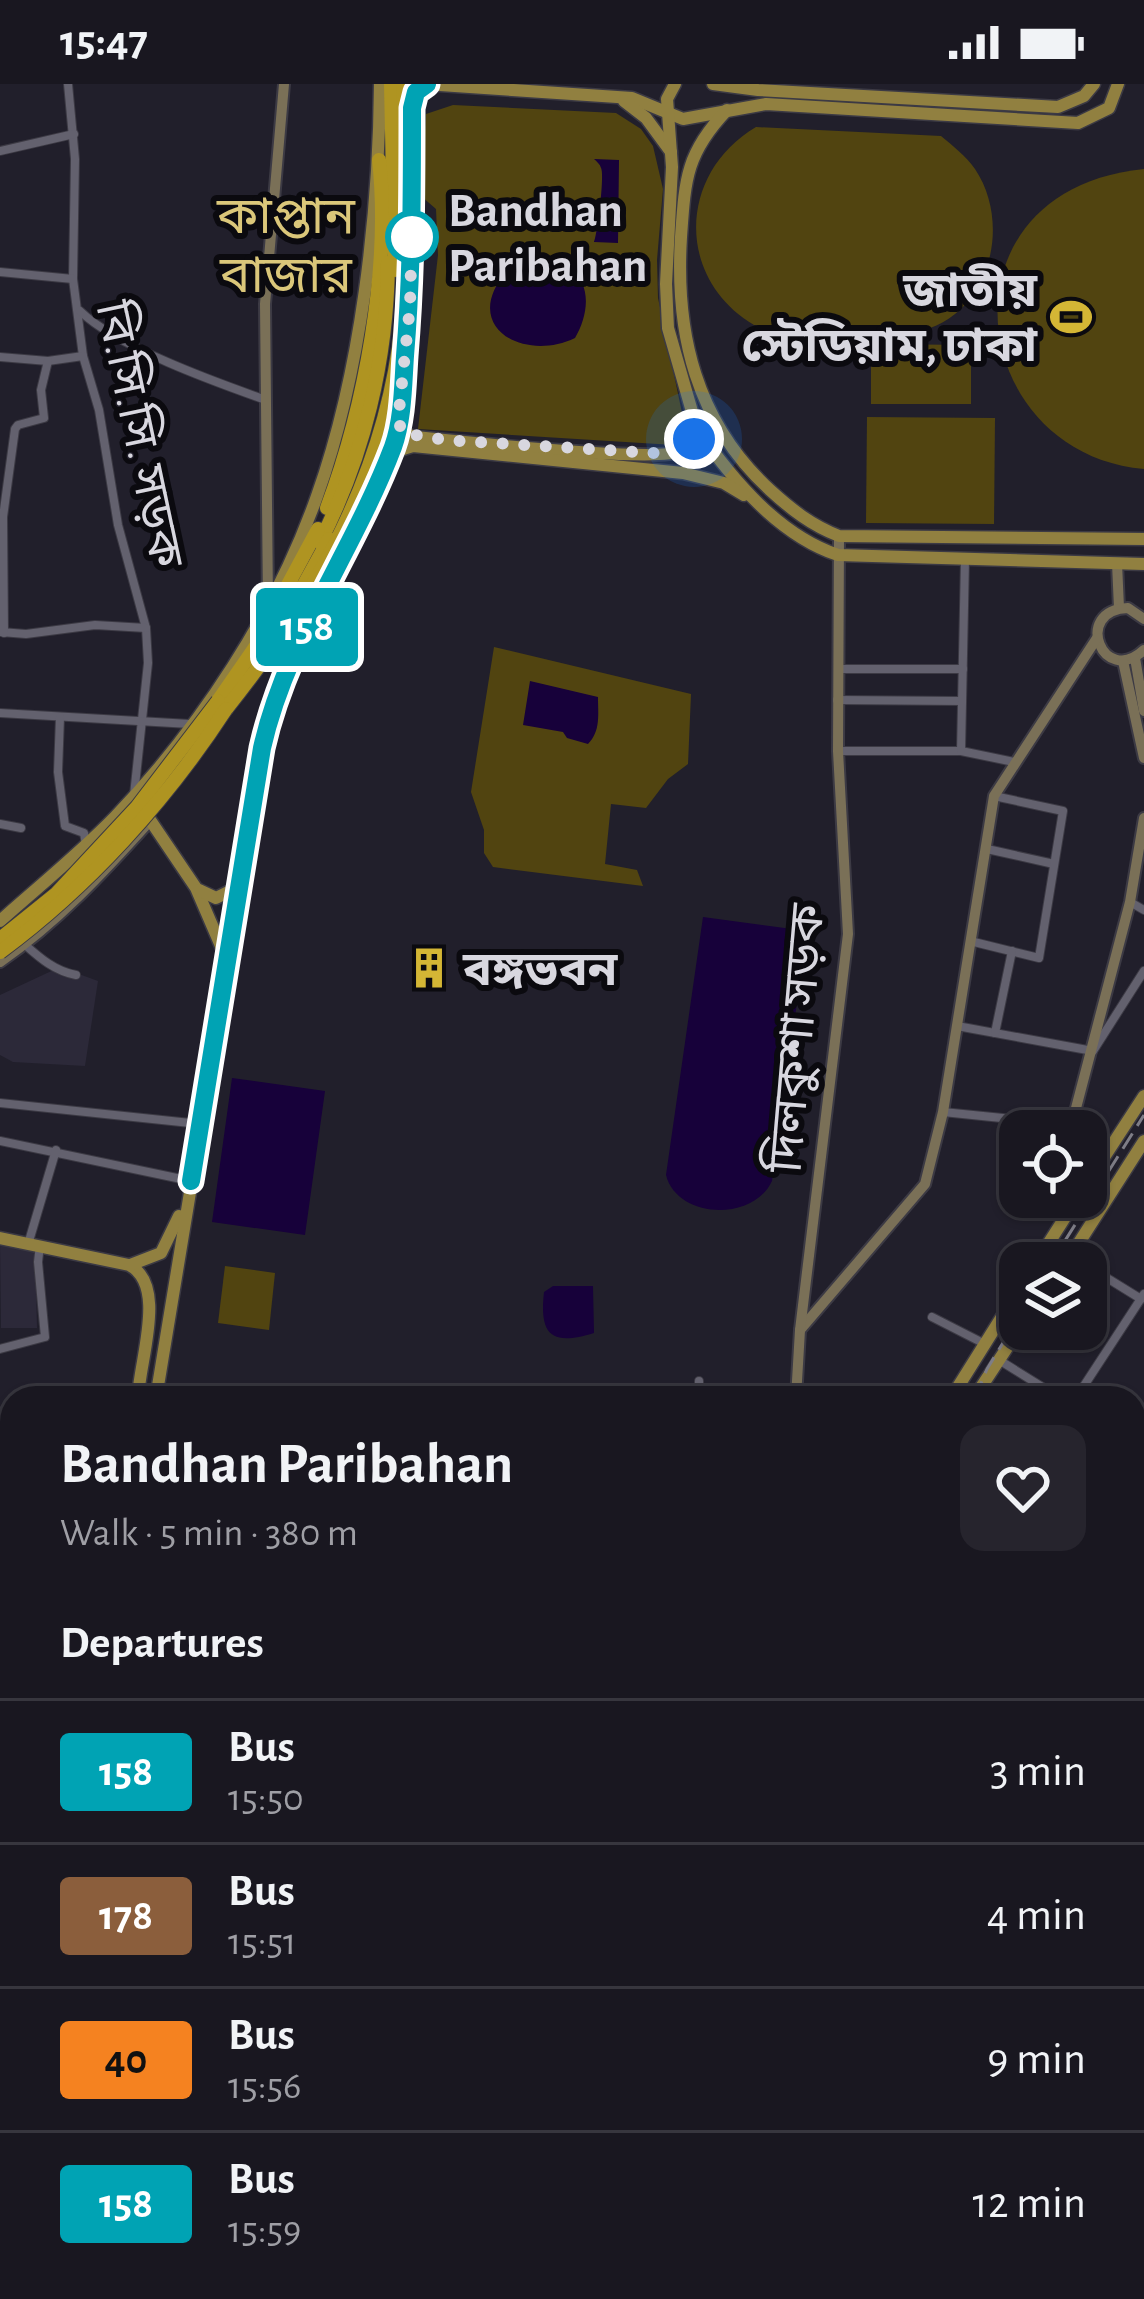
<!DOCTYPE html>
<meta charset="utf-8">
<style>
:root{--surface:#191720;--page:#26242d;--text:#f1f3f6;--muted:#9f9fa5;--line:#37363e}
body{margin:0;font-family:"Alegreya Sans","Noto Sans Bengali",sans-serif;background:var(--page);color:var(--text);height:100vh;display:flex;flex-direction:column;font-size:45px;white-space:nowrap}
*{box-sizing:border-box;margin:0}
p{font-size:39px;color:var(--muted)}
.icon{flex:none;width:66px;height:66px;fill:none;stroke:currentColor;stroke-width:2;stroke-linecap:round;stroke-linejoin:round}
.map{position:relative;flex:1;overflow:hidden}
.drawer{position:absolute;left:0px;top:1302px;width:1146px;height:915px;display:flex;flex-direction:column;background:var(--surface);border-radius:36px 36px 0 0;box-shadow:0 3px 9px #0004,0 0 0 3px var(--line)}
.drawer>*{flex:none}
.badge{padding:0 24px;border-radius:9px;font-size:42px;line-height:78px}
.tools{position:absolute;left:999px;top:1026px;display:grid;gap:24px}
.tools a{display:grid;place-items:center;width:108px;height:108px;border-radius:24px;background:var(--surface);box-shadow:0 3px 9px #0004,0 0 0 3px var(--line);font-size:60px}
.you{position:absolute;width:60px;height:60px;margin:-30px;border:9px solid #fff;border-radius:50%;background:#1a73e8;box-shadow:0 0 0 18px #1a73e833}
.map>.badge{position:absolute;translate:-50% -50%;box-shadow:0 0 0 6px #fff}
h2{padding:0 60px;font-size:45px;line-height:108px}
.round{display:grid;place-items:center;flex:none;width:126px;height:126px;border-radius:24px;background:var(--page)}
.overview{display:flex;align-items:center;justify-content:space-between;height:204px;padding:0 60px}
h1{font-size:57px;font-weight:700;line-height:90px}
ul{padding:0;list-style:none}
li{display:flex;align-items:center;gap:36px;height:144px;padding:0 60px;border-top:3px solid var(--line)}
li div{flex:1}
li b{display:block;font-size:45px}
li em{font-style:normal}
li .badge{min-width:132px;font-weight:700;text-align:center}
.status{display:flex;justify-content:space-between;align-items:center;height:84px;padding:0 60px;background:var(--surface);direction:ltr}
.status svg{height:33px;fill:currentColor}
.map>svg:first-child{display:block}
.built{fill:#2c2939}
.green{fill:#514410}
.water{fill:#17013a}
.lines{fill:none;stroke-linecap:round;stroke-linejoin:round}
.canal{stroke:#17013a;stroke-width:9}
.street-casing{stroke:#3c3a44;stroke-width:10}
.secondary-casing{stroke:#3c3a44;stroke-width:14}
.primary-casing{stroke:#3c3a44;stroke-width:15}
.highway-casing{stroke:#3c3a44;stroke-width:16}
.street{stroke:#63616e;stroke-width:8}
.secondary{stroke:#7a7057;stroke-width:10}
.primary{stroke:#918040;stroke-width:12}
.highway{stroke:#af9421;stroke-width:14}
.rail{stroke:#7e7d87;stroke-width:3;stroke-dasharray:18 9;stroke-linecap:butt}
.highway-bridge-casing{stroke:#3c3a44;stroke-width:16;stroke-linecap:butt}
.highway-bridge{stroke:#af9421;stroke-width:14}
.line-casing{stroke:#fff;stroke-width:27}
.line{stroke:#00a3b4;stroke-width:18}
.walk{stroke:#d8d7df;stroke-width:12;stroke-dasharray:0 21.6}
.stop-dot{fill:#fff;stroke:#00a3b4;stroke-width:6}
.labels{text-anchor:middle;stroke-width:12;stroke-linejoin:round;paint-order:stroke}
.stop-label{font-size:48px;font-weight:bold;fill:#d8d7df;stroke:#0b0a0f;text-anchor:start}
.poi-label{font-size:48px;font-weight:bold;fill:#d8d7df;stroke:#0b0a0f;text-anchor:end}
.street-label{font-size:48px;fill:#d8d7df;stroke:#0b0a0f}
.neighbourhood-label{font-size:51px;fill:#dbc77a;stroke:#0b0a0f}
</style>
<div class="status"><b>15:47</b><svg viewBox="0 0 49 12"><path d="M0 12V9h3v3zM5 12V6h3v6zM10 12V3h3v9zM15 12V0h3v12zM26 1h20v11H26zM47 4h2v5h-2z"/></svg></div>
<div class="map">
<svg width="1144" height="2215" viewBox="0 0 1144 2215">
<rect width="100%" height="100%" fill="#211f2b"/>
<g class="built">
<polygon points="60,883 98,897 85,982 13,978 0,971 0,911"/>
<polygon points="0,1154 35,1159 37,1244 1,1244"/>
<polygon points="0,1674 12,1709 12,1792 0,1796"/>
<rect x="1134" y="1941" width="10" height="151"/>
<polygon points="1134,2197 1144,2198 1144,2215 697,2215 697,2205 1134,2205"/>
</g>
<g class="green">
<polygon points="453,21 616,29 641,45 653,62 663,105 657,176 658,214 686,348 674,361 418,345 438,171 436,125 421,112 426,30"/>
<path d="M 756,43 L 941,52 C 953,62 966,72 975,85 C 1014,143 987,236 915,248 L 754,241 C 675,194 678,89 756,43 Z"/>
<path d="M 1144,85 L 1144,385 C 965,369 933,106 1144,85 Z"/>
<polygon points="871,260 971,261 971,320 871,320"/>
<polygon points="867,333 995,334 994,440 866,439"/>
<polygon points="494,563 691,610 688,680 668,695 646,724 611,720 605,780 637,786 643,802 493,783 484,769 484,746 471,708"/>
<polygon points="225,1182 275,1189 269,1246 218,1239"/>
</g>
<g class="water">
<path d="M 594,75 L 619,76 L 618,159 L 594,158 C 597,153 605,91 601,84 C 600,80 597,78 594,75 Z"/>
<path d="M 569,184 C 593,200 588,232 575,254 C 523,279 459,242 507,187 L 526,186 L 546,193 Z"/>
<path d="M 530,597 L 598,613 C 598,630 601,647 588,660 L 567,654 L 563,648 L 523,641 Z"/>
<path d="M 703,833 L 807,847 L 772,1097 C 753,1138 677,1135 666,1091 Z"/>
<polygon points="232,994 325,1007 305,1151 212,1138"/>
<path d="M 553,1202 L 593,1202 L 594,1249 C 552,1262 539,1252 544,1208 Z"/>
</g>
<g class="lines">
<polyline class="canal" points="479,2215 479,2212"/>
<g class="street-casing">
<g id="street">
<polyline points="68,0 75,75 73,195 83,272 99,326 118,441 146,544 148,579 134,711"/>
<polyline points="0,67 74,50"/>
<polyline points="0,188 73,195"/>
<path d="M 80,227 C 117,263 215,298 266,316"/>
<polyline points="0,273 48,277 83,272"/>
<polyline points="1,548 26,550 95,541 146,544"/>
<polyline points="4,549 3,433 15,345 18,341 44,334 41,306 48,277"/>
<polyline points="838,585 963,585"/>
<polyline points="837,616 962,617"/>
<polyline points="0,629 190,640"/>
<polyline points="60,633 58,688 65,742 84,749 86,761"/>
<polyline points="838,667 961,667 1014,678"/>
<polyline points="961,667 965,475"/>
<polyline points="0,740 21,744"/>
<polyline points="987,765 1054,780"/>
<polyline points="1130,818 1144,826"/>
<polyline points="970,857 1039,874 1063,727 994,712"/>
<path d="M 23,859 C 39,873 54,887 76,891"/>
<polyline points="957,942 1093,967 1144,887"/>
<polyline points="995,949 1012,867"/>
<polyline points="0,1019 200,1040"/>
<polyline points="943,1028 1071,1041"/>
<polyline points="0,1057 191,1097"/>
<polyline points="29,1157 56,1066"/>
<polyline points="1086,1181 1141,1215"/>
<polyline points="932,1233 985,1260"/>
<polyline points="0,1265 45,1253 38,1178 40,1161"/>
<polyline points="999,1276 1060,1314"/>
<polyline points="699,1314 699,1297"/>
<polyline points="1076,1314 1144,1210"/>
<polyline points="0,1360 12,1360"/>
<polyline points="0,1439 12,1438"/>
<polyline points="1134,1641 1144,1643"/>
<polyline points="0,1861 12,1859"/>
<polyline points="1134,1883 1144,1883"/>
<polyline points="0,1976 12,1976"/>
<polyline points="0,2046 12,2045"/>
<polyline points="0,2176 12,2176"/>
<polyline points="433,2205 435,2215"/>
<polyline points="484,2205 502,2215"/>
<polyline points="614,2205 616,2215"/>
<polyline points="650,2205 652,2215"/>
<polyline points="152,2215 152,2205"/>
<polyline points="256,2215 257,2205"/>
<polyline points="331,2215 332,2205"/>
</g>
</g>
<g class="secondary-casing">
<g id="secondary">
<polyline points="1117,479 1119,524"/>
<polyline points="268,519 265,220 284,0"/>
<path d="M 1144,535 L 1128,524 C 1072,526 1103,604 1144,566"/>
<polyline points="1135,574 1144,627"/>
<polyline points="1123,577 1144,674"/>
<path d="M 0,878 C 57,839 104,788 150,737"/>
<polyline points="1070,1047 1130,818 1144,734"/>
<polyline points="800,1246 925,1100 943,1028 994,712 1097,554"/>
<polyline points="796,1314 800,1246 848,850 838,667 839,452"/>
<polyline points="1134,1677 1144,1675"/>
</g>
</g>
<g class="primary-casing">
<g id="primary">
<polyline points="425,0 632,14 683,35 766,20 1078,39 1109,24 1118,0"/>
<polyline points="713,0 758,6 1058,23 1084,12 1094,0"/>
<polyline points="624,17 646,34 671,68"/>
<path d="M 727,26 C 686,69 685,95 681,153 C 675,250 696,338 770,406 C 792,426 811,441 839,452 L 1144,455"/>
<polyline points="411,190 412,24 416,8 427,0"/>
<path d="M 399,340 L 403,349 L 415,353 C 453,357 658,379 681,367 C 691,363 694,354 697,345 L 668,244 L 666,200 L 672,83 L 667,15 L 675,0"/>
<path d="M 697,345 C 732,395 778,451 838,471 L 1144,480"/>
<polyline points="390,369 413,362 683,389 724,399 744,411"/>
<polyline points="144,727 196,804 227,876"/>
<polyline points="199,806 216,814 240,802"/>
<path d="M 0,837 C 38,803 79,770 115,733 C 200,644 276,529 317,412 C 361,289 379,130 380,0"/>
<polyline points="1086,1101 1144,1012"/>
<path d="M 0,1154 L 129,1181 C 168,1201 139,1277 138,1314"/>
<polyline points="1036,1179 1078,1113"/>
<polyline points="1066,1179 1144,1057"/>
<polyline points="130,1181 161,1169 179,1132"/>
<path d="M 156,1314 L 268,637 C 292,542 361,455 394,360 C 406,324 404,279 408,241"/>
<polyline points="951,1314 1020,1204"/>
<polyline points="974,1314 1020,1244"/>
<polyline points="1134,1416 1144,1418"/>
<polyline points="1134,1436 1144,1438"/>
<polyline points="1134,1919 1144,1918"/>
<polyline points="1134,1930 1144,1929"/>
<polyline points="625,2205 627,2215"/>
<polyline points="637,2205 639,2215"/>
</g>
</g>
<g class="highway-casing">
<g id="highway">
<polyline points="391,0 395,186"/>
<path d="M 327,424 C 365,323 391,184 379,76"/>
<path d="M 320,458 C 364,372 387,276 388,179"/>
<polyline points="283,510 318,445"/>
<polyline points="296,515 329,455"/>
<polyline points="218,617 296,504"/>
<path d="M 226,625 C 317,512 387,386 402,239 C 409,160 403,79 403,0"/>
</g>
</g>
<use href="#street" class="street"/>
<use href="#secondary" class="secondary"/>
<use href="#primary" class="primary"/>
<use href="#highway" class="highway"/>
<g class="rail">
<polyline points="1051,1179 1144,1031"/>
<polyline points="975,1314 987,1285 1020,1231"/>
<polyline points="1134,1818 1144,1831"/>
<polyline points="1134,2133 1144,2133"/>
<polyline points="0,2164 12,2164"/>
<polyline points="1134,2164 1144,2164"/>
<polyline points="1134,2199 1144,2199"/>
<polyline points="911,2205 973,2215"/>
</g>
<g class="highway-bridge-casing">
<g id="highway-bridge">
<polyline points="0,855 56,810 137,723 218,617"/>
<path d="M 0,868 C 88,803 166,717 226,625"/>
</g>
</g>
<use href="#highway-bridge" class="highway-bridge"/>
</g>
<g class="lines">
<g class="line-casing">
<path id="line" d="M 191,1097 L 262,664 C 286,557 354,466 393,363 C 403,335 403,301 405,272 C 412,189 412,107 412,24 L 416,8 L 427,0"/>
</g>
<use href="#line" class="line"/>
<polyline class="walk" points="412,153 412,140 410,222 398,337 403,349 445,356 670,370 680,368 694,355"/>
</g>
<defs>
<g id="stadium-bare" transform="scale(3.24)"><path d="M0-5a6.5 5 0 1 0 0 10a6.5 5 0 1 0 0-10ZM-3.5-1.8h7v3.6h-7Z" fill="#d4b635" stroke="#0b0a0f" stroke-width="2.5" paint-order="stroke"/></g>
<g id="building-bare" transform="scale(3.24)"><path d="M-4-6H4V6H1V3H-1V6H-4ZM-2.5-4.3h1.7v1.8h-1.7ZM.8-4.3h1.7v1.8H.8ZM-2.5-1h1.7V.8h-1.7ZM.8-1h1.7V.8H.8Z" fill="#d4b635" stroke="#0b0a0f" stroke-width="2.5" paint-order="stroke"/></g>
</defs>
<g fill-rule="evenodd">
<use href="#stadium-bare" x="1071" y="233"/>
<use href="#building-bare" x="429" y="884"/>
</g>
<circle class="stop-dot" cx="412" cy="153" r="24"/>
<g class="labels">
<g class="stop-label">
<text x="448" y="142">Bandhan<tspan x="448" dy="55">Paribahan</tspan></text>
</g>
<g class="poi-label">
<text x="1037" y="222">জাতীয়<tspan x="1037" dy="55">স্টেডিয়াম, ঢাকা</tspan></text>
<text x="463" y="901" text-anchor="start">বঙ্গভবন</text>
</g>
<g class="street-label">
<text transform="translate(141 350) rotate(78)" y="17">বি.সি.সি. সড়ক</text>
<text transform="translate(795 954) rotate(-85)" y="17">দিলকুশা সড়ক</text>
</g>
<g class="neighbourhood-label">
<text x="286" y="149">কাপ্তান<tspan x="286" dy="59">বাজার</tspan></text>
</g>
</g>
</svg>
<div class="tools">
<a><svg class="icon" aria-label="locate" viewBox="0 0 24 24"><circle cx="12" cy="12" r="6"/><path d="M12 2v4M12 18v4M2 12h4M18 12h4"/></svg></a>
<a><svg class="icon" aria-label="layers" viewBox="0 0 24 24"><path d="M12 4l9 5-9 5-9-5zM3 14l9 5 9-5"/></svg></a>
</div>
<div class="you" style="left:694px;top:355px"></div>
<b class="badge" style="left:307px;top:543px;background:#00a3b4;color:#fff">158</b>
<section class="drawer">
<div class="overview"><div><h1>Bandhan Paribahan</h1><p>Walk · 5 min · 380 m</p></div><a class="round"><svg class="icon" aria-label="heart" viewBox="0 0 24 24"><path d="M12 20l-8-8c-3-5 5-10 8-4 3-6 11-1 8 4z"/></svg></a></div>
<h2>Departures</h2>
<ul>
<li><span class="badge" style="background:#00a3b4;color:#fff">158</span><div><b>Bus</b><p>15:50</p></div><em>3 min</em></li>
<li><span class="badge" style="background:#8b5e3c;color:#fff">178</span><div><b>Bus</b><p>15:51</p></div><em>4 min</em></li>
<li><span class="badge" style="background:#f58220;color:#111">40</span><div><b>Bus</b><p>15:56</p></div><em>9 min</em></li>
<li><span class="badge" style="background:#00a3b4;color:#fff">158</span><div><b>Bus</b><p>15:59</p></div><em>12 min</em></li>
</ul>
</section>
</div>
